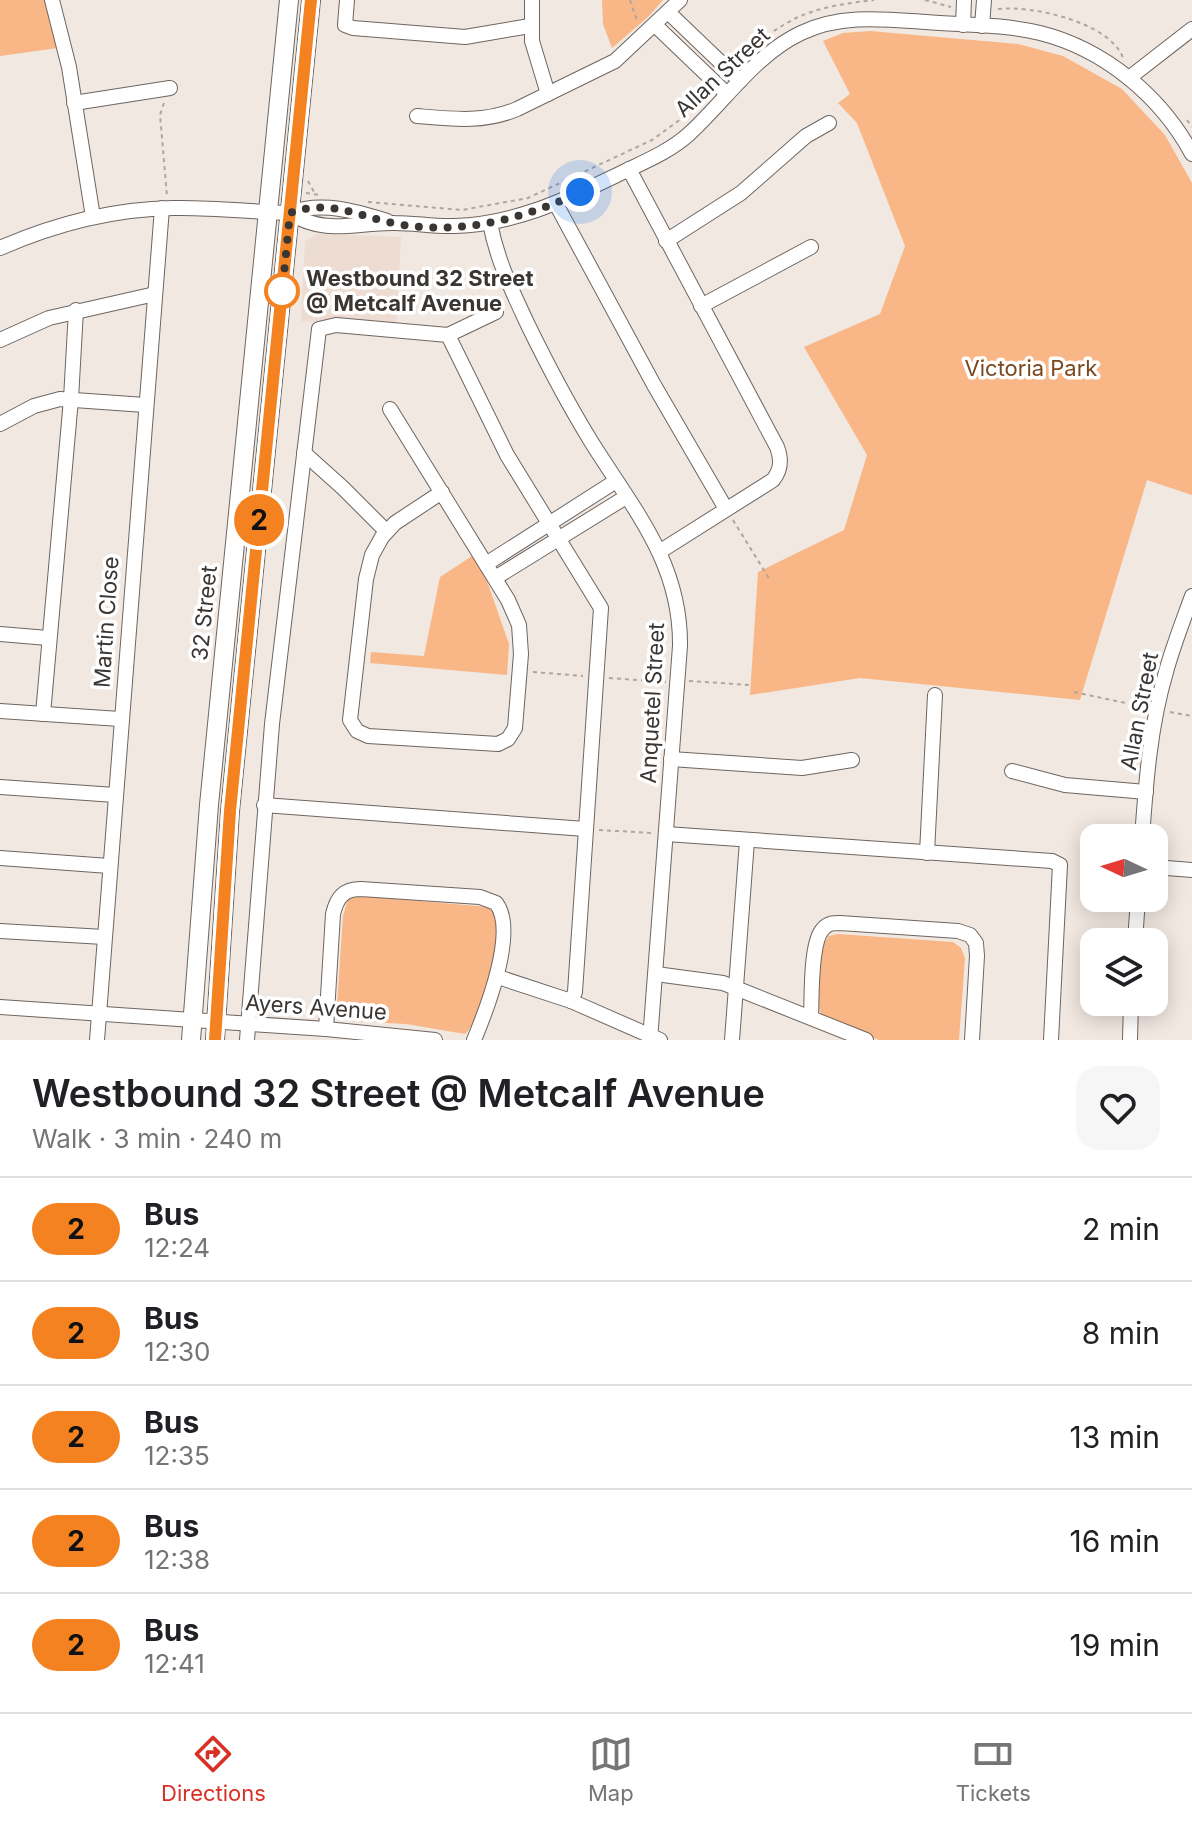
<!DOCTYPE html>
<meta charset="utf-8">
<style>
:root{--surface:#fff;--page:#f6f6f6;--text:#202124;--muted:#757577;--line:#e0e0e0;--accent:#d93025}
body{margin:0;font-family:Inter,sans-serif;background:var(--page);color:var(--text);height:100vh;display:flex;flex-direction:column;font-size:30px;white-space:nowrap}
*{box-sizing:border-box;margin:0}
p{font-size:26px;color:var(--muted)}
.icon{flex:none;width:44px;height:44px;fill:none;stroke:currentColor;stroke-width:2;stroke-linecap:round;stroke-linejoin:round}
.map{position:relative;height:1040px;overflow:hidden}
.sheet{display:flex;flex-direction:column;background:var(--surface);flex:1}
.sheet>*{flex:none}
.badge{padding:0 16px;border-radius:26px;font-size:28px;line-height:52px}
.needle{width:52px;rotate:274deg}
.buttons{position:absolute;left:1080px;top:824px;display:grid;gap:16px}
.buttons a{display:grid;place-items:center;width:88px;height:88px;border-radius:16px;background:var(--surface);box-shadow:0 4px 20px #0003;font-size:40px}
.you{position:absolute;width:40px;height:40px;margin:-20px;border:6px solid #fff;border-radius:50%;background:#1a73e8;box-shadow:0 0 0 12px #1a73e833}
.map>.badge{position:absolute;translate:-50% -50%;box-shadow:0 0 0 4px #fff}
.round{display:grid;place-items:center;flex:none;width:84px;height:84px;border-radius:24px;background:var(--page)}
.summary{display:flex;align-items:center;justify-content:space-between;height:136px;padding:0 32px}
h1{font-size:38px;font-weight:600;line-height:60px}
ul{padding:0;list-style:none}
li{display:flex;align-items:center;gap:24px;height:104px;padding:0 32px;border-top:2px solid var(--line)}
li div{flex:1}
li b{display:block;font-size:30px}
li em{font-style:normal}
li .badge{min-width:88px;font-weight:700;text-align:center}
.tabs{display:flex;justify-content:space-around;align-items:center;height:112px;border-top:2px solid var(--line);background:var(--surface);font-size:22px;color:var(--muted)}
.tabs a{display:grid;justify-items:center;gap:4px}
.tabs .current{color:var(--accent)}
.map>svg:first-child{display:block}
.built{fill:#eddcd1}
.green{fill:#f9b686}
.lines{fill:none;stroke-linecap:round;stroke-linejoin:round}
.minor-casing{stroke:#6e6560;stroke-width:16}
.major-casing{stroke:#6e6560;stroke-width:20}
.path{stroke:#ada6a1;stroke-width:2;stroke-dasharray:4 4;stroke-linecap:butt}
.minor{stroke:#fff;stroke-width:14}
.major{stroke:#fff;stroke-width:18}
.line-casing{stroke:#fff;stroke-width:18}
.line{stroke:#f58220;stroke-width:12}
.walk{stroke:#3a3634;stroke-width:8;stroke-dasharray:0 14.4}
.stop-dot{fill:#fff;stroke:#f58220;stroke-width:4}
.labels{text-anchor:middle;stroke-width:7;stroke-linejoin:round;paint-order:stroke}
.street-label{font-size:22px;fill:#3a3634;stroke:#fff}
.stop-label{font-size:22px;font-weight:bold;fill:#3a3634;stroke:#fff;text-anchor:start}
.park-label{font-size:22px;fill:#7b4921;stroke:#fff}
</style>
<div class="map">
<svg width="1192" height="1040" viewBox="0 0 1192 1040">
<rect width="100%" height="100%" fill="#f1e8e1"/>
<polygon class="built" points="317,234 401,237 396,327 301,321 305,241"/>
<g class="green">
<polygon points="0,0 52,0 65,47 0,56"/>
<polygon points="602,0 663,0 649,16 612,48 603,24"/>
<polygon points="870,31 1018,44 1063,56 1122,89 1165,135 1192,183 1192,495 1147,480 1080,700 860,678 750,695 758,572 844,530 867,455 804,347 880,314 905,246 857,123 838,103 850,94 823,41 843,33"/>
<polygon points="472,556 487,581 509,644 507,675 370,663 371,652 424,656 440,577"/>
<path d="M 362,896 L 488,907 L 495,914 C 500,945 487,1012 465,1034 L 406,1024 L 351,1021 L 340,1015 L 337,1004 L 343,916 L 348,899 Z"/>
<polygon points="838,934 953,942 961,948 965,958 959,1040 879,1040 823,1018 817,1004 821,946 829,936"/>
</g>
<g class="lines">
<g class="minor-casing">
<g id="minor">
<polyline points="52,0 69,67 93,217"/>
<polyline points="347,0 345,25 353,28 465,37 530,26"/>
<polyline points="532,0 532,41 548,94"/>
<polyline points="668,12 740,81"/>
<polyline points="655,25 727,94"/>
<polyline points="963,25 964,0"/>
<polyline points="982,26 984,0"/>
<polyline points="1129,78 1192,29"/>
<polyline points="74,103 170,88"/>
<path d="M 417,116 C 452,119 484,123 517,109 L 615,61 L 680,0"/>
<path d="M 629,169 L 777,447 C 782,460 781,470 773,480 L 659,552"/>
<polyline points="556,204 654,385 726,509"/>
<path d="M 290,213 C 325,236 357,222 395,223 C 415,223 435,227 455,226 C 514,224 563,201 615,176 C 641,163 668,153 689,134 C 726,100 755,55 801,33 C 840,14 883,19 926,22 C 963,25 1003,24 1040,33 C 1104,49 1161,96 1192,154"/>
<path d="M 490,223 C 497,260 512,291 528,325 C 548,366 568,404 592,443 C 634,510 681,563 680,646 L 650,1040"/>
<polyline points="666,241 741,193 806,136 829,123"/>
<path d="M 0,248 C 55,224 113,209 173,208 C 212,207 251,212 290,213 C 322,201 355,211 387,221"/>
<polyline points="701,306 811,247"/>
<polyline points="448,335 496,312"/>
<polyline points="0,340 49,318 155,294"/>
<polyline points="390,409 508,600 519,625 521,654 515,728 508,739 498,744 368,736 357,731 350,720 366,579 372,555 382,537 395,523 442,492"/>
<polyline points="0,424 34,406 60,399 145,405"/>
<polyline points="304,453 343,488 386,531"/>
<polyline points="486,564 616,481"/>
<polyline points="495,578 626,497"/>
<polyline points="0,634 48,638"/>
<polyline points="0,711 120,719"/>
<polyline points="43,714 71,399 76,310"/>
<polyline points="671,759 802,768 852,760"/>
<polyline points="1012,771 1065,785 1146,792"/>
<polyline points="0,787 115,795"/>
<polyline points="264,805 585,829"/>
<polyline points="666,834 1052,861 1060,865 1051,1040"/>
<path d="M 1142,838 C 1146,782 1150,726 1166,672 C 1173,646 1183,621 1192,596"/>
<polyline points="927,853 935,695"/>
<polyline points="0,858 109,866"/>
<polyline points="1154,867 1192,870"/>
<polyline points="0,931 104,937"/>
<polyline points="1135,942 1138,898"/>
<polyline points="656,974 723,983 866,1040"/>
<polyline points="498,977 571,1001 660,1040"/>
<polyline points="0,1007 326,1029 435,1040"/>
<path d="M 811,1017 C 812,998 810,942 823,929 C 828,923 833,923 840,923 L 958,931 L 970,935 L 976,943 L 977,956 L 972,1040"/>
<path d="M 326,1029 L 333,914 C 337,897 344,889 361,889 L 480,897 L 496,903 C 518,931 486,1011 474,1040"/>
<polyline points="97,1040 162,208"/>
<polyline points="247,1040 272,724 319,329 336,325 448,335 507,455 601,608 575,992 571,1001"/>
<polyline points="732,1040 747,841"/>
<polyline points="1130,1040 1131,1002"/>
</g>
</g>
<g class="major-casing">
<g id="major">
<polyline points="191,1040 209,805 289,0"/>
<polyline points="215,1040 230,811 311,0"/>
</g>
</g>
<g class="path">
<polyline points="630,0 637,21"/>
<polyline points="925,0 951,7"/>
<path d="M 998,9 C 1031,5 1110,22 1123,58"/>
<path d="M 736,61 C 789,16 806,8 874,0"/>
<polyline points="164,103 160,115 167,196"/>
<polyline points="1187,120 1192,127"/>
<polyline points="308,181 314,192"/>
<polyline points="306,193 319,195"/>
<polyline points="368,202 462,210 528,198 652,140 681,119 705,93"/>
<polyline points="733,520 770,580"/>
<polyline points="533,672 583,676"/>
<polyline points="609,678 666,682"/>
<polyline points="689,681 750,685"/>
<polyline points="1074,692 1144,707"/>
<polyline points="1170,712 1192,716"/>
<polyline points="599,830 653,833"/>
</g>
<use href="#minor" class="minor"/>
<use href="#major" class="major"/>
</g>
<g class="lines">
<g class="line-casing">
<polyline id="line" points="215,1040 230,811 311,0"/>
</g>
<use href="#line" class="line"/>
<path class="walk" d="M 282,291 L 282,294 L 290,213 C 327,199 356,215 392,223 C 456,236 523,220 580,192"/>
</g>
<circle class="stop-dot" cx="282" cy="291" r="16"/>
<g class="labels">
<g class="street-label">
<text transform="translate(722 72) rotate(-43)" y="8">Allan Street</text>
<text transform="translate(204 613) rotate(-84)" y="8">32 Street</text>
<text transform="translate(106 622) rotate(-86)" y="8">Martin Close</text>
<text transform="translate(652 703) rotate(-87)" y="8">Anquetel Street</text>
<text transform="translate(1139 711) rotate(-79)" y="8">Allan Street</text>
<text transform="translate(316 1007) rotate(4)" y="8">Ayers Avenue</text>
</g>
<g class="stop-label">
<text x="306" y="286">Westbound 32 Street<tspan x="306" dy="25">@ Metcalf Avenue</tspan></text>
</g>
<g class="park-label">
<text x="1031" y="376">Victoria Park</text>
</g>
</g>
</svg>
<div class="buttons">
<a><svg class="needle" viewBox="-14 -14 28 28"><path d="M0-13l5 13h-10z" fill="#e53935"/><path d="M0 13l5-13h-10z" fill="#757577"/></svg></a>
<a><svg class="icon" aria-label="layers" viewBox="0 0 24 24"><path d="M12 4l9 5-9 5-9-5zM3 14l9 5 9-5"/></svg></a>
</div>
<div class="you" style="left:580px;top:192px"></div>
<b class="badge" style="left:259px;top:520px;background:#f58220;color:#111">2</b>
</div>
<section class="sheet">
<div class="summary"><div><h1>Westbound 32 Street @ Metcalf Avenue</h1><p>Walk · 3 min · 240 m</p></div><a class="round"><svg class="icon" aria-label="heart" viewBox="0 0 24 24"><path d="M12 20l-8-8c-3-5 5-10 8-4 3-6 11-1 8 4z"/></svg></a></div>
<ul>
<li><span class="badge" style="background:#f58220;color:#111">2</span><div><b>Bus</b><p>12:24</p></div><em>2 min</em></li>
<li><span class="badge" style="background:#f58220;color:#111">2</span><div><b>Bus</b><p>12:30</p></div><em>8 min</em></li>
<li><span class="badge" style="background:#f58220;color:#111">2</span><div><b>Bus</b><p>12:35</p></div><em>13 min</em></li>
<li><span class="badge" style="background:#f58220;color:#111">2</span><div><b>Bus</b><p>12:38</p></div><em>16 min</em></li>
<li><span class="badge" style="background:#f58220;color:#111">2</span><div><b>Bus</b><p>12:41</p></div><em>19 min</em></li>
</ul>
</section>
<nav class="tabs">
<a class="current"><svg class="icon" aria-label="directions" viewBox="0 0 24 24"><path d="M12 3l9 9-9 9-9-9zM9 14v-3h6M13 9l2 2-2 2"/></svg>Directions</a>
<a><svg class="icon" aria-label="map" viewBox="0 0 24 24"><path d="M3 6l6-2 6 2 6-2v14l-6 2-6-2-6 2zM9 4v14M15 6v14"/></svg>Map</a>
<a><svg class="icon" aria-label="tickets" viewBox="0 0 24 24"><path d="M3 7h18v10H3zM15 7v10"/></svg>Tickets</a>
</nav>
